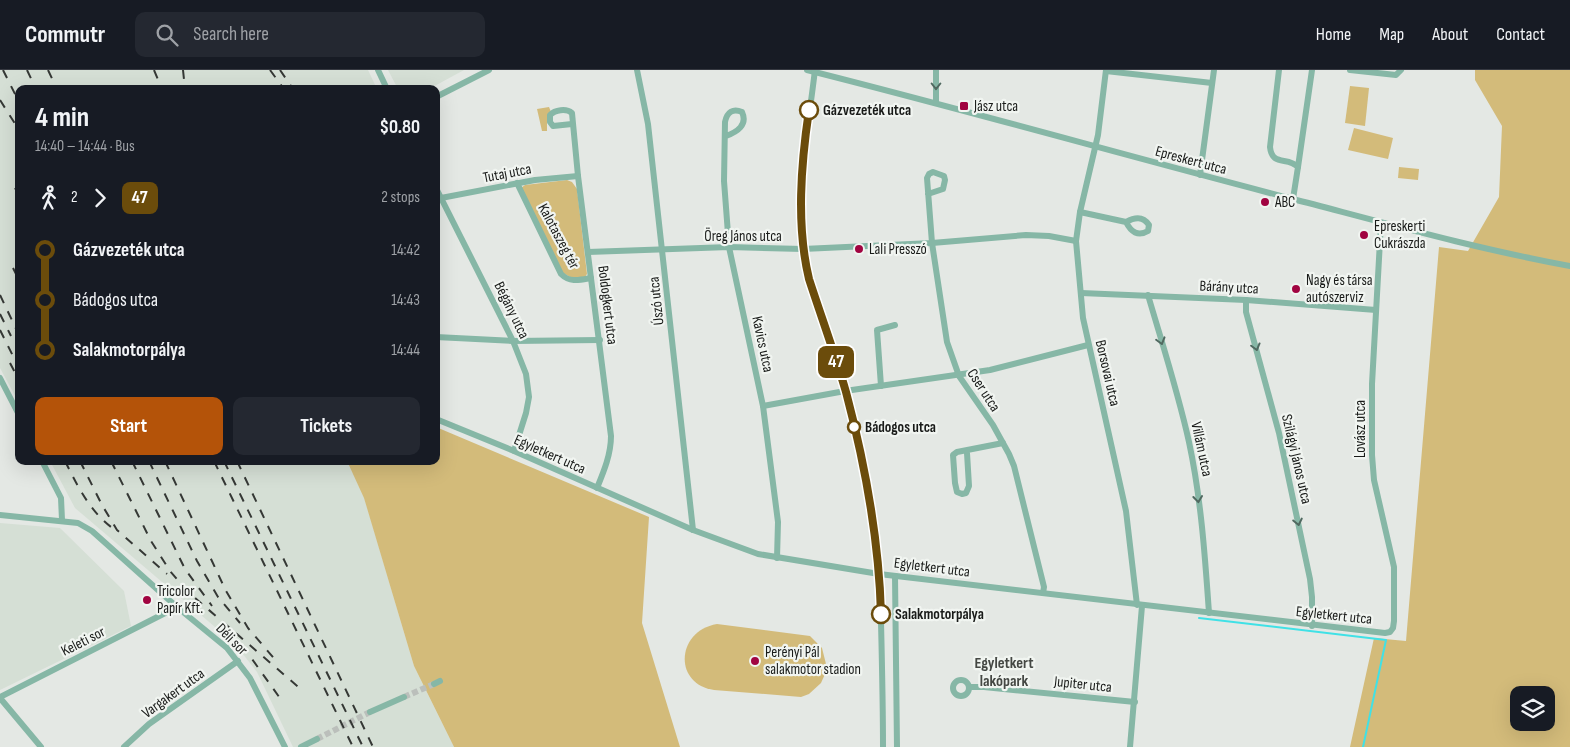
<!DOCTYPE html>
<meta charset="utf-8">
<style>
:root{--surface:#171b24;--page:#242831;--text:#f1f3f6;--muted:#9ea1a6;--line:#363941;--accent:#b45309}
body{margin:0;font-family:"Sofia Sans Condensed",sans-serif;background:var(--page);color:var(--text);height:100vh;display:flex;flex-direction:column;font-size:19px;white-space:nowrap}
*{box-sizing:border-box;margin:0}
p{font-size:16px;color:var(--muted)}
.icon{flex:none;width:28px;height:28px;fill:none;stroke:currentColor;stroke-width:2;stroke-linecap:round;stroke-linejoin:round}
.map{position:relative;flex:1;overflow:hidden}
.panel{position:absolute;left:15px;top:15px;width:425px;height:380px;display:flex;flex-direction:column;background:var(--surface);border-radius:10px;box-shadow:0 5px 20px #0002}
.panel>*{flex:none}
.badge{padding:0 10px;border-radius:8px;font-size:18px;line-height:32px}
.controls{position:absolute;left:1510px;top:616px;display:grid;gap:10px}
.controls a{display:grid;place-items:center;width:45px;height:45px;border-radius:10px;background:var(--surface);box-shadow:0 5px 20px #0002;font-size:25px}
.map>.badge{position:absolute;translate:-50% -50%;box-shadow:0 0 0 2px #fff}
.legs{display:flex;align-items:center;gap:8px;height:55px;padding:0 20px;font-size:16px}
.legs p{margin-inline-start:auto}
.headline{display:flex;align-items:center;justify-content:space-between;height:85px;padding:0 20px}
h1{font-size:28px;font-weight:700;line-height:38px}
.action{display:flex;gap:10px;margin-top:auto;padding:10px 20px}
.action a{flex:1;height:58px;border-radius:10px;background:var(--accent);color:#fff;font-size:20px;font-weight:700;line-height:58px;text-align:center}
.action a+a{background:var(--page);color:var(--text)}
ul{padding:0 20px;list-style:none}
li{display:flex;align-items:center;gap:18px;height:50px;font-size:19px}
li i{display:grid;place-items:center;width:8px;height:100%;margin:0 6px;background:currentColor}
li i::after{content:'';width:12px;height:12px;margin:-6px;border:4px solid;border-radius:50%;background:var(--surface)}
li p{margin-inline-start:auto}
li:first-child i{background:linear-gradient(#0000 50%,currentColor 0)}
li:last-child i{background:linear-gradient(currentColor 50%,#0000 0)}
header{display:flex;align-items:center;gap:30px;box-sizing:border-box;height:70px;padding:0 25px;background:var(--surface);border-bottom:1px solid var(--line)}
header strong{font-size:24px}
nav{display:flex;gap:28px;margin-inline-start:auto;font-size:18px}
.search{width:350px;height:45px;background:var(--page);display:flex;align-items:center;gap:12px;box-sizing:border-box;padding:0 18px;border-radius:10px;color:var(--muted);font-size:19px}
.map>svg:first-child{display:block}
.built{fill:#d5dfd5}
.green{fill:#d3bb7a;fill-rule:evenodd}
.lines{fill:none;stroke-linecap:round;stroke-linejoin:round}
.stream{stroke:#40e1e6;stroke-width:2}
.minor-tunnel{stroke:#bbbfbb;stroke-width:6;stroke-dasharray:6 3;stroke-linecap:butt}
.minor{stroke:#86b7a6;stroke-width:6}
.rail{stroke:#353835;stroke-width:2;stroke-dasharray:9 9;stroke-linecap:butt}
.oneway{stroke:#506960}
.line-1-casing{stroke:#fff;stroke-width:11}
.line-1{stroke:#6b4c0b;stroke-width:8}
.poi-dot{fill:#a10441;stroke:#f1f5f1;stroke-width:2}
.stop-1-dot{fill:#fff;stroke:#6b4c0b;stroke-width:2.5}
.labels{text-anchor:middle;stroke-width:4.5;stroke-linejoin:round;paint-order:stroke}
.poi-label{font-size:15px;fill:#191b19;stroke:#f1f5f1;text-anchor:start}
.stop-label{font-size:15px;font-weight:bold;fill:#191b19;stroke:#f1f5f1;text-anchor:start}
.street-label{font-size:15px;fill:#191b19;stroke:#f1f5f1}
.neighbourhood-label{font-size:16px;font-weight:bold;fill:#454844;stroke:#f1f5f1}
</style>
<header>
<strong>Commutr</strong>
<div class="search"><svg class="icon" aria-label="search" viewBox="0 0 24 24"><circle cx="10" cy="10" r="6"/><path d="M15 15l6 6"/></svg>Search here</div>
<nav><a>Home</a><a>Map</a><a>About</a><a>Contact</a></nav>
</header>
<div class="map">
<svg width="1570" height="677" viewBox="0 0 1570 677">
<rect width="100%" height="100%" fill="#e4e8e4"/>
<g class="built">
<polygon points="0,0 368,0 377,19 19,19 19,333 0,298"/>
<polygon points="388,0 464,0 429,19 398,19"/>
<polygon points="50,391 347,391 364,427 414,596 454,677 293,677 257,602 235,574 75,438"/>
<polygon points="0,453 60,458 124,521 131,556 0,620"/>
</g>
<g class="green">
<path d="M 1475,0 L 1570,0 L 1570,677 L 1350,677 L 1374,568 L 1406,571 L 1439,177 L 1468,181 L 1499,127 L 1502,56 L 1475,10 ZM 1519,625 L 1546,625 L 1546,652 L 1519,652 Z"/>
<polygon points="1350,16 1369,18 1365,56 1345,53"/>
<polygon points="549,37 551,42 547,47 547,61 542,61 537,39"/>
<polygon points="1354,58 1393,68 1388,89 1348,80"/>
<polygon points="1399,97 1419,99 1418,110 1398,108"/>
<polygon points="567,110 572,112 577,119 587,204 585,207 574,209 563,203 521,118 525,115"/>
<polygon points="436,357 649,447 642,553 680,677 454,677 414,596 364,428 347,391 436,391"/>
<path d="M 717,554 L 810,566 L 822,578 L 826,594 L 825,604 L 821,613 L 809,624 L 801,627 L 714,620 C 673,614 676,561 717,554 Z"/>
</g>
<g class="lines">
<polyline class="stream" points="1199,548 1386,570 1363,677"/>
<g class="minor-tunnel">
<polyline points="404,627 434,614"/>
<polyline points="317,669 370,642"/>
</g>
<g class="minor">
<polyline points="378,0 387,19"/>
<polyline points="637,0 648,54 693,460"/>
<path d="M 807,0 C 970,41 1131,87 1293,129 C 1385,153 1477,179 1570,196"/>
<path d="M 815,0 C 808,59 796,120 803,180 C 809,228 833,275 846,321 C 859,369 867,418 875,466 C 880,494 880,523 881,552 C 882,594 883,635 883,677"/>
<polyline points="1106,0 1098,65 1080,142 1076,171 1083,248 1126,441 1137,535"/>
<path d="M 1279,0 L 1270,77 C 1272,97 1288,86 1298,97 L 1293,129"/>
<polyline points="1350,0 1396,5 1401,0"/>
<polyline points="1106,1 1212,13"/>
<polyline points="436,27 489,0"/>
<polyline points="936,33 936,0"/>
<path d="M 572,54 L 553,56 L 550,52 L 550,45 C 555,40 566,38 572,43 L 578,106 L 611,366 C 611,384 604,401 597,418"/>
<path d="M 726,66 C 737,62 748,55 742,42 C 733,38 727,42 725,52 L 724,111 L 729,177 L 763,336 L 778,452 L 777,488"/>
<polyline points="1298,97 1312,0"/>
<polyline points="1200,105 1214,0"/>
<path d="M 517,113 L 561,204 C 570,213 580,210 591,208"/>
<polyline points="436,118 513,271 526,304 529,327 526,343 514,381"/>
<polyline points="928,124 943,119 945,110 944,106 933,102 929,104 927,108 932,173 947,272 959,306 993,355 1009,384 1014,396 1044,517 1043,523"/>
<polyline points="441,128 535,110 578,106"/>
<path d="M 1080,142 L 1126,152 C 1135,147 1143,146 1149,155 L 1148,161 C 1138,167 1131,162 1126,152"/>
<polyline points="588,182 729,177 803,179 932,173 1026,165 1049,166 1076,171"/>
<polyline points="1081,223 1246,230 1376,240"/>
<path d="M 1148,225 C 1162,273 1178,322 1189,372 C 1201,428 1205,486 1209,543"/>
<polyline points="1246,230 1246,242 1279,363 1310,509 1312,527 1312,556"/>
<polyline points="436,267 513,271 600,270"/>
<polyline points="0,308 19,345"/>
<polyline points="881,316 877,260 895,255"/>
<polyline points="763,336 845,321 990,300 1088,275"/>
<polyline points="436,349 514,381 693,460 758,484 879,504 1385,563 1390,562 1393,558 1394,551 1394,497 1374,410 1372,385 1372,314 1381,153"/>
<polyline points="967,383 969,416 966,423 962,424 957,422 955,413 953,385 957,382 1003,373"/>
<polyline points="42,391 61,428 62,450"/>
<polyline points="0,445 78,453 92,461 177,537 227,578 250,608 285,677"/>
<polyline points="895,506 897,677"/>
<circle cx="961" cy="618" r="8"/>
<polyline points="434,614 440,611"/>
<polyline points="969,617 984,617 1135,632"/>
<polyline points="0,627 177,537"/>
<polyline points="0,628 41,677"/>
<polyline points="370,642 404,627"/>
<polyline points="124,677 149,654 238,591"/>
<polyline points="301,677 317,669"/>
<polyline points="1130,677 1142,536"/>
</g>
<g class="rail">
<polyline points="3,0 19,32"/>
<polyline points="27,0 36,19"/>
<polyline points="48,0 57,19"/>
<polyline points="154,0 162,19"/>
<polyline points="183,0 185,19"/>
<polyline points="270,0 284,19"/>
<polyline points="280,0 293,19"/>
<polyline points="0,30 19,60"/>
<polyline points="15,118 19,125"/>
<polyline points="13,198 19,210"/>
<polyline points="0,225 19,265"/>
<polyline points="0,244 11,266"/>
<polyline points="0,260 19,298"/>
<polyline points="10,293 19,310"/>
<path d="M 65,391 C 77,415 89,440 111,457"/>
<polyline points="80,391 102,435 117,460 167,504"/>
<polyline points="111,391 151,471 170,501 188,522 303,621"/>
<polyline points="132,391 185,499 212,536"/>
<polyline points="149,391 197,491 218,527 240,553"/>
<polyline points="165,391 226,521 248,558 278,593"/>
<polyline points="214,391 353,677"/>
<polyline points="224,391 363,677"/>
<polyline points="237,391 373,677"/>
<polyline points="242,575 282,631"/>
</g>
</g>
<defs><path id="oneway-chevron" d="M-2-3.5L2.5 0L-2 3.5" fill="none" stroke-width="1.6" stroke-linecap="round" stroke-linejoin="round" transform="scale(1.25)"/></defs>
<g class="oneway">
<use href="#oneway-chevron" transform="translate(936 16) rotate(90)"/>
<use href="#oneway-chevron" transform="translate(1161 271) rotate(74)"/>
<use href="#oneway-chevron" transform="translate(1256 277) rotate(75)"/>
<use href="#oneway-chevron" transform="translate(1198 429) rotate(83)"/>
<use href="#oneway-chevron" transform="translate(1298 452) rotate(78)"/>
</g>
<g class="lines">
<g class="line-1-casing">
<path id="line-1" d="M 809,40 C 801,94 796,155 809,209 C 821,246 835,284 846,322 C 865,394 879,470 881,544"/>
</g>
<use href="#line-1" class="line-1"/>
</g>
<g class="poi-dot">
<rect x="959" y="31" width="10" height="10" rx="2.5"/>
<circle cx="1265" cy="132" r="5"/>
<circle cx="1364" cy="165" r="5"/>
<circle cx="859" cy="179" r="5"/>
<circle cx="1296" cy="219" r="5"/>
<circle cx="147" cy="530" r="5"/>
<circle cx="755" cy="591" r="5"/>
</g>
<g class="stop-1-dot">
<circle cx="809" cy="40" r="9"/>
<circle cx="854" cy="357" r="6"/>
<circle cx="881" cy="544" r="9"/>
</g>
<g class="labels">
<g class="poi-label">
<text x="974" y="41">Jász utca</text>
<text x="1275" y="137">ABC</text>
<text x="1374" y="161">Epreskerti<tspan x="1374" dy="17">Cukrászda</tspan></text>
<text x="869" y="184">Lali Presszó</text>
<text x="1306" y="215">Nagy és társa<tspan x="1306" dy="17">autószerviz</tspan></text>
<text x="157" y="526">Tricolor<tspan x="157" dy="17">Papír Kft.</tspan></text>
<text x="765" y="587">Perényi Pál<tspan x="765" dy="17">salakmotor stadion</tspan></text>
</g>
<g class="stop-label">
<text x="823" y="45">Gázvezeték utca</text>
<text x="865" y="362">Bádogos utca</text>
<text x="895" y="549">Salakmotorpálya</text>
</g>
<g class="street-label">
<text transform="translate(1191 90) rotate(15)" y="5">Epreskert utca</text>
<text transform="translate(507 103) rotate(-11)" y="5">Tutaj utca</text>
<text transform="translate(559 166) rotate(62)" y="5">Kalotaszeg tér</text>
<text x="743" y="171">Öreg János utca</text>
<text transform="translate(1229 217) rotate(3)" y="5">Bárány utca</text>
<text transform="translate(656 231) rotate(-96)" y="5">Úszó utca</text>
<text transform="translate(608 235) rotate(83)" y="5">Boldogkert utca</text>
<text transform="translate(512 240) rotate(64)" y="5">Bégány utca</text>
<text transform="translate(763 274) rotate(78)" y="5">Kavics utca</text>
<text transform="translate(1108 303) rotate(77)" y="5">Borsovai utca</text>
<text transform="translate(984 320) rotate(57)" y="5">Cser utca</text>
<text transform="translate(1360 359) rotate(-90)" y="5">Lovász utca</text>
<text transform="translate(1202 379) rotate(78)" y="5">Villám utca</text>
<text transform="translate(550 384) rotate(24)" y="5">Egyletkert utca</text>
<text transform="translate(1297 389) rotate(77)" y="5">Szilágyi János utca</text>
<text transform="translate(932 497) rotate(7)" y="5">Egyletkert utca</text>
<text transform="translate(1334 545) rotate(6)" y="5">Egyletkert utca</text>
<text transform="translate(232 569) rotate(45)" y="5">Déli sor</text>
<text transform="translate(83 571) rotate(-27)" y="5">Keleti sor</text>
<text transform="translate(1083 614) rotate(6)" y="5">Jupiter utca</text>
<text transform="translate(173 623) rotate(-36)" y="5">Vargakert utca</text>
</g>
<g class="neighbourhood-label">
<text x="1004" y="598">Egyletkert<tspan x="1004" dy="18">lakópark</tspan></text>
</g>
</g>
</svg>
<div class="controls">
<a><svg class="icon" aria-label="layers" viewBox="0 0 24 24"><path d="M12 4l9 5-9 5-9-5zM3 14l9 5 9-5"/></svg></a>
</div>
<b class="badge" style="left:836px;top:292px;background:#6b4c0b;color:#fff">47</b>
<section class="panel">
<div class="headline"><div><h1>4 min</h1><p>14:40 – 14:44 · Bus</p></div><b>$0.80</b></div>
<div class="legs"><svg class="icon" aria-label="walk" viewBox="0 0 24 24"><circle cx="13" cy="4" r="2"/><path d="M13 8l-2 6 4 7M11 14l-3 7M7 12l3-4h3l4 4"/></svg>2<svg class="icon" aria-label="forward" viewBox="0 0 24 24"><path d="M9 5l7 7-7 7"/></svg><b class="badge" style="background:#6b4c0b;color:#fff">47</b><p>2 stops</p></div>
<ul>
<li><i style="color:#6b4c0b"></i><b>Gázvezeték utca</b><p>14:42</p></li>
<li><i style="color:#6b4c0b"></i><span>Bádogos utca</span><p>14:43</p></li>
<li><i style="color:#6b4c0b"></i><b>Salakmotorpálya</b><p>14:44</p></li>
</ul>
<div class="action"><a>Start</a><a>Tickets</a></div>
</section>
</div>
